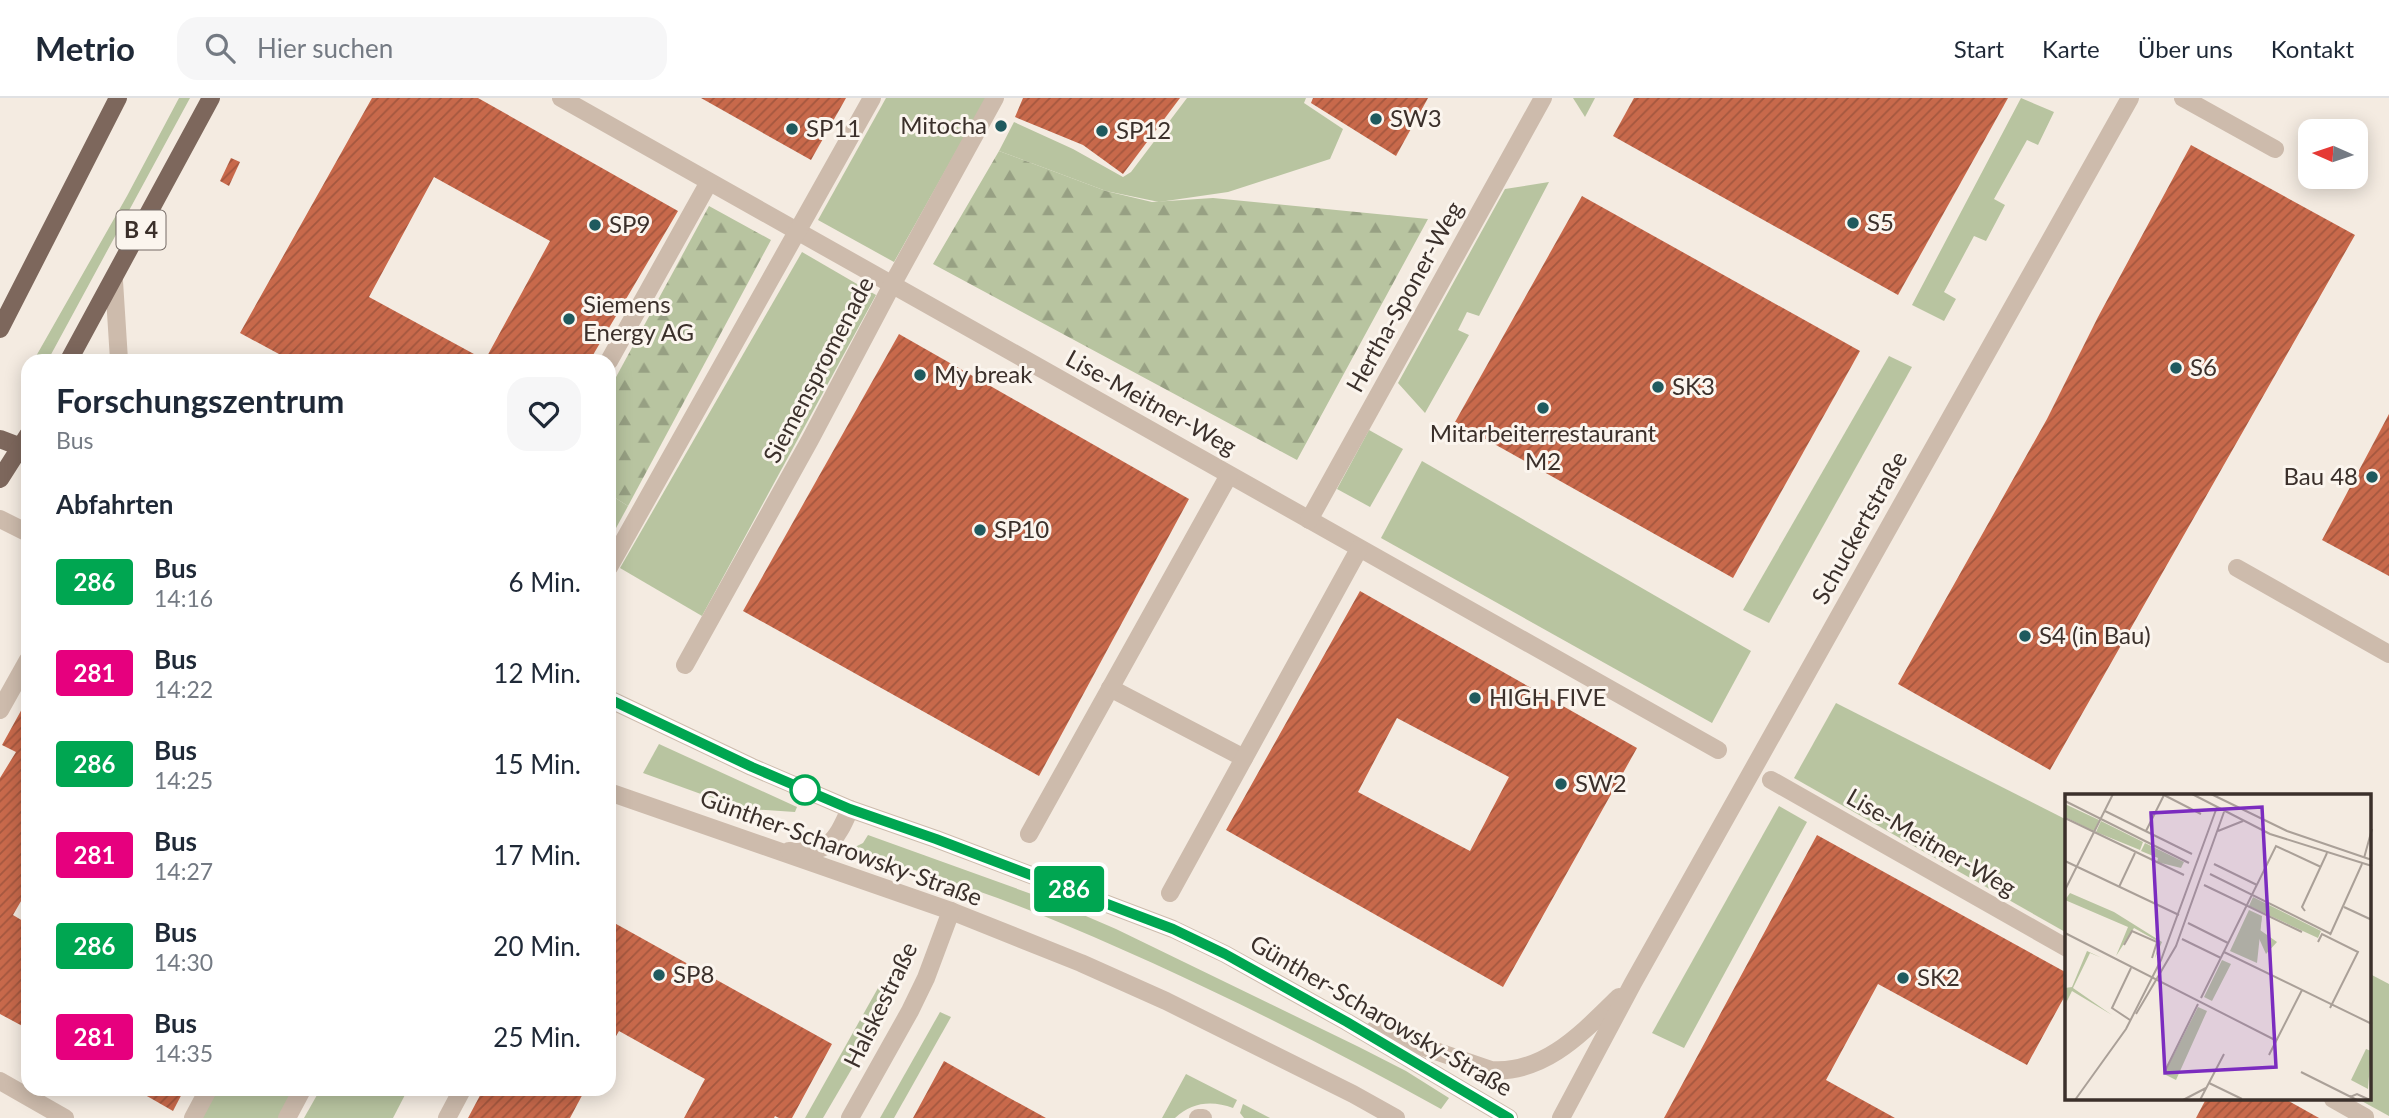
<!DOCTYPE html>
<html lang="de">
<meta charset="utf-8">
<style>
:root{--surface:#fff;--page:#f6f6f7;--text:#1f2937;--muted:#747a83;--line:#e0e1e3}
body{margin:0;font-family:Lato,sans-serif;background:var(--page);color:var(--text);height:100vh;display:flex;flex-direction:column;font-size:26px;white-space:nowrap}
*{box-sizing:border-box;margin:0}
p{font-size:23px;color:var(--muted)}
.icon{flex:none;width:38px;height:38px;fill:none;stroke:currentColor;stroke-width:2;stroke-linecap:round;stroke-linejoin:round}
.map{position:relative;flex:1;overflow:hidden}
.panel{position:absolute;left:21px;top:256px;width:595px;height:742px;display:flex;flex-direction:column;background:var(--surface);border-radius:21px;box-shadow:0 4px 18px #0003}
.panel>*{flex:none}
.badge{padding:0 14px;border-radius:5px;font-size:24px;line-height:46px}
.needle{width:46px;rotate:273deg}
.buttons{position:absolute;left:2298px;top:21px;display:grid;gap:14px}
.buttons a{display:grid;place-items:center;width:70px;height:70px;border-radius:14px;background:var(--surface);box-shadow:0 4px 18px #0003;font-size:35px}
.map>.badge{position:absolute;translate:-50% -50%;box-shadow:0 0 0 4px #fff}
h2{padding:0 35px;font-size:26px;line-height:63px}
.round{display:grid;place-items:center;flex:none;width:74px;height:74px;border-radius:21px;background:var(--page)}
.overview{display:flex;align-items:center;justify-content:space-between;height:119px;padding:0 35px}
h1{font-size:33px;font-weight:700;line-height:52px}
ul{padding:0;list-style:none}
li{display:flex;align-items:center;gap:21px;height:91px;padding:0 35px}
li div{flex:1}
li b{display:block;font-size:26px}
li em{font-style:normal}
li .badge{min-width:77px;font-weight:700;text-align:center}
header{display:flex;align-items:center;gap:42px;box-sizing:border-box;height:98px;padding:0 35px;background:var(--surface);border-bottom:2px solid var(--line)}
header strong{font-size:33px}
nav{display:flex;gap:38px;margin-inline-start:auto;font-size:24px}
.search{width:490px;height:63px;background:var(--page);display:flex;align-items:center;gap:18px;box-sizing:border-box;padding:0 24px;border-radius:21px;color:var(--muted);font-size:26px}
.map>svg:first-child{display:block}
.grass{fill:#b8c4a0}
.forest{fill:url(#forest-firs)}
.building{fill:url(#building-hatch);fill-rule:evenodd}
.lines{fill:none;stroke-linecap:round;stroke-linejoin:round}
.minor{stroke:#cdbbac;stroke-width:18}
.major{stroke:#7d675c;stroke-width:18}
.line-casing{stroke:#fff;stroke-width:16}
.line{stroke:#00a651;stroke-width:10}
.poi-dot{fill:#1f5a5e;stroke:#fbf5ee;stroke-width:2.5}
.stop-dot{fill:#fff;stroke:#00a651;stroke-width:3.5}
.labels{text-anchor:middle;stroke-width:6;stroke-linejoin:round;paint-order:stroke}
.shield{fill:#fbf5ee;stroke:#756b66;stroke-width:2}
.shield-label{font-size:23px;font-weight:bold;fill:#3b302b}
.poi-label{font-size:24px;fill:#3b302b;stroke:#fbf5ee;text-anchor:start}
.street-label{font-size:24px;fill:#3b302b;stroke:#fbf5ee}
.inset-road{fill:none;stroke:#aaa098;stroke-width:2}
.view{fill:#7b2cbf;fill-opacity:0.15;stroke:#7b2cbf;stroke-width:3.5}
.inset-edge{fill:none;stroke:#3b302b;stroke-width:3.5}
</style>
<header>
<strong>Metrio</strong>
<div class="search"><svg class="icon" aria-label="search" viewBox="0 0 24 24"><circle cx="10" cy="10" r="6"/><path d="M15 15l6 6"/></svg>Hier suchen</div>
<nav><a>Start</a><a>Karte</a><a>Über uns</a><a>Kontakt</a></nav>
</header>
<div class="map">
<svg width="2389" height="1020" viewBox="0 0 2389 1020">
<defs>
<pattern id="forest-firs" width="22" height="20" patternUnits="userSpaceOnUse" patternTransform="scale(1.75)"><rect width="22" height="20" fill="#b8c4a0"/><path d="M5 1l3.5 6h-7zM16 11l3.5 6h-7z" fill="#97a083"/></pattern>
<pattern id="building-hatch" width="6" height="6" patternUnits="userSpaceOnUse" patternTransform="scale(1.75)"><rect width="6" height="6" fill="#c8694b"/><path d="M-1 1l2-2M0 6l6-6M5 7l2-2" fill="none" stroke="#a4573f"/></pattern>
</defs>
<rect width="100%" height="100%" fill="#f4ebe1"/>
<g class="grass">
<polygon points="179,0 190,0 48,262 35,260 127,98"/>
<polygon points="886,0 986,0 894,164 818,122"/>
<polygon points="1187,0 1306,0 1304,5 1343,31 1330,61 1228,94 1159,104 1106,93 999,53 1014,24 1073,51 1123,79 1131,74"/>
<polygon points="1573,0 1595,0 1585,19"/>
<polygon points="2021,0 2054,14 2038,47 2027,42 1994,101 2005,107 1986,143 1974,138 1944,194 1956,201 1944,223 1912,207"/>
<polygon points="1549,84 1479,218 1467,214 1458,232 1469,237 1425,315 1398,285 1505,91"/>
<polygon points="802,154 876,197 702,518 620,470"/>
<polygon points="1889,258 1912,269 1769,525 1743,512"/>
<polygon points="1369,332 1403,351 1370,409 1337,391"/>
<polygon points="1422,363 1751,553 1712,625 1381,440"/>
<polygon points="609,396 628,408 609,443"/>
<polygon points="1836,605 2067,722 2067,835 1794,680"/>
<polygon points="659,646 797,709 795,714 751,711 734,708 643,675"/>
<polygon points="1779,708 1807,724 1684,950 1652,935"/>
<path d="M 868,737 L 1051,803 L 1116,831 L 1359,949 L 1406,973 L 1449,1000 L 1441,1011 C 1309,938 1174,871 1034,814 C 975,790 913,773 853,750 L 863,745 Z"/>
<polygon points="2370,876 2389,886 2389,1018 2358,1001 2370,1001"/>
<polygon points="878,890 895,897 823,1020 805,1020"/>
<polygon points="940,914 951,919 894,1020 880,1020"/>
<path d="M 1186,976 L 1237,1002 L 1233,1010 C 1212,1002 1192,1004 1175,1020 L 1162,1020 Z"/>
<polygon points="321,990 408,990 408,991 393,1020 304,1020"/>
<polygon points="218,991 294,991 278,1020 202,1020"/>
<polygon points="1243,1006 1270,1020 1244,1020 1240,1015"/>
</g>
<g class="forest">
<polygon points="999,53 1106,93 1152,104 1213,100 1428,121 1297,362 933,166"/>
<polygon points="709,108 771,142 628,408 609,396 609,292"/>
</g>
<g class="building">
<path d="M 372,0 L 478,0 L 678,113 L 590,262 L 290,262 L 240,235 ZM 434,79 L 550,143 L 485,262 L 369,199 Z"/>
<polygon points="701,0 846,0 811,62"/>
<polygon points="1023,0 1180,0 1123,76 1083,47 1015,19"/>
<polygon points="1313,0 1428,0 1396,58 1311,5"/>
<polygon points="1634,0 2008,0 1898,197 1613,38"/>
<polygon points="2191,47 2355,137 2050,672 1898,586 2047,321 2098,219"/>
<polygon points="231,60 240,64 229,88 220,83"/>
<polygon points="1582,98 1860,253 1733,480 1455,324"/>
<polygon points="899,236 1189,401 1039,678 743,513"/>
<polygon points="2389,316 2389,478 2322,442"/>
<path d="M 1360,493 L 1637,650 L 1503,889 L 1226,732 ZM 1397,620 L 1509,679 L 1470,753 L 1358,694 Z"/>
<polygon points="28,600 28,791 13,817 28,826 28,931 0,916 0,680 16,654 2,647"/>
<polygon points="1817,737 2067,875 2067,894 2027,967 1878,886 1826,982 1895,1020 1664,1020"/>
<polygon points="609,822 832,946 792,1020 779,1020 775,1018 774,1020 684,1020 705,981 619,933 609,950"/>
<polygon points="944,963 1004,997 1046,1020 913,1020"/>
<polygon points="133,990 185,990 173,1013"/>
<polygon points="484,990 586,990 570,1020 468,1020"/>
<polygon points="2206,1001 2285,1001 2319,1020 2196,1020"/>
</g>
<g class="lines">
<g class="minor">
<polyline points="561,0 1718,652"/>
<polyline points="2183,0 2275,51"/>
<polyline points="114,183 119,262"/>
<polyline points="609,263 709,84"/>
<polyline points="0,421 28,435"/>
<polyline points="1309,422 1543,0"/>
<polyline points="609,469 872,0"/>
<polyline points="2237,470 2389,556"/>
<polyline points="685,567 810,342 892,187 995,0"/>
<polyline points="1110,590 1244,660"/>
<polyline points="609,601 752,669 850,711 936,741 1173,831 1225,856 1347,924 1509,1020"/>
<polyline points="0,612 28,562"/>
<polyline points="1771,682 2067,850"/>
<polyline points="609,694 951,813 1081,865 1166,903 1353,996 1396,1020"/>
<polyline points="1029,736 1229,377"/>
<path d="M 789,753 C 828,756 835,745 850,711"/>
<polyline points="1170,795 1359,451"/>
<path d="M 1374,932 L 1491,972 C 1545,976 1583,934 1619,899"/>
<polyline points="0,983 65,1020"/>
<polyline points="2333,1001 2365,1019"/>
<polyline points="193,1020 209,990"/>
<polyline points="287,1020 303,990"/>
<polyline points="447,1020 463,990"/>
<polyline points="850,1020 910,913 926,880 951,813"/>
<polyline points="1198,1020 1203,1020"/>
<polyline points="1561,1020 1633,885 2130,0"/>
</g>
<g class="major">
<polyline points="0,231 118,0"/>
<polyline points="69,262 211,0"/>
<polyline points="0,341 21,349"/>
<polyline points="0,381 28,337"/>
</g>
</g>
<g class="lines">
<g class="line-casing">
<polyline id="line" points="609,601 752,669 850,711 936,741 1173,831 1225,856 1347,924 1509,1020"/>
</g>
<use href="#line" class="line"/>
</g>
<g class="poi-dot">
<circle cx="1376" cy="21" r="7"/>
<circle cx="1001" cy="28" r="7"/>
<circle cx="792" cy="31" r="7"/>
<circle cx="1102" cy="33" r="7"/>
<circle cx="1853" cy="125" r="7"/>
<circle cx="595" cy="127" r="7"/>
<circle cx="569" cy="221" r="7"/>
<circle cx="2176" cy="270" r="7"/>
<circle cx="920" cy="277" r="7"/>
<circle cx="1658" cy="289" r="7"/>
<circle cx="1543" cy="310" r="7"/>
<circle cx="2372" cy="379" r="7"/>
<circle cx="980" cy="432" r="7"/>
<circle cx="2025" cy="538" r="7"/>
<circle cx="1475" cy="600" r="7"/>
<circle cx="1561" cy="686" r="7"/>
<circle cx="659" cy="877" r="7"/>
<circle cx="1903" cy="880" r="7"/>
</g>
<circle class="stop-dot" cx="805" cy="692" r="14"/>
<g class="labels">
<rect class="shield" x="116.5" y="112.5" width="49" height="39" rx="5"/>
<g class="shield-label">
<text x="141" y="140">B 4</text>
</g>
<g class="poi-label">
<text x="1390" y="29">SW3</text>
<text x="987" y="36" text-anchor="end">Mitocha</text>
<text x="806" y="39">SP11</text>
<text x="1116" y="41">SP12</text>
<text x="1867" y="133">S5</text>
<text x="609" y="135">SP9</text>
<text x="583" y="215">Siemens<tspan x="583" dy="28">Energy AG</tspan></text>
<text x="2190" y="278">S6</text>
<text x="934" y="285">My break</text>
<text x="1672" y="297">SK3</text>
<text x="1543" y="344" text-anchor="middle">Mitarbeiterrestaurant<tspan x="1543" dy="28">M2</tspan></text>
<text x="2358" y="387" text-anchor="end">Bau 48</text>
<text x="994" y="440">SP10</text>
<text x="2039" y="546">S4 (in Bau)</text>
<text x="1489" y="608">HIGH FIVE</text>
<text x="1575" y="694">SW2</text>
<text x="673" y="885">SP8</text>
<text x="1917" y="888">SK2</text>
</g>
<g class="street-label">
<text transform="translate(1405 199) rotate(-61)" y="8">Hertha-Sponer-Weg</text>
<text transform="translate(819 272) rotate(-62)" y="8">Siemenspromenade</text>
<text transform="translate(1151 305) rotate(29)" y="8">Lise-Meitner-Weg</text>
<text transform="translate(1860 430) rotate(-61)" y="8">Schuckertstraße</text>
<text transform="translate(1931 745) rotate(30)" y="8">Lise-Meitner-Weg</text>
<text transform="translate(841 750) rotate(20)" y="8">Günther-Scharowsky-Straße</text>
<text transform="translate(881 907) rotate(-64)" y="8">Halskestraße</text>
<text transform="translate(1381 918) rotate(30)" y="8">Günther-Scharowsky-Straße</text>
</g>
</g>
<g transform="translate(2065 696)">
<rect width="306" height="306" fill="#f4ebe1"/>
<path d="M 0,10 L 34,26 L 29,37 L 0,23 ZM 36,27 L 78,48 L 75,56 L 31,38 ZM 80,49 L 119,68 L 116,74 L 92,68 L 93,64 L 76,57 ZM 5,99 L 49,118 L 97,148 L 90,164 L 94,148 L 69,134 L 51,162 L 63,133 L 0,106 ZM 188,103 L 256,137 L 253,144 L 184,112 ZM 197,122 L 195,136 L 212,148 L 201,160 L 192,140 ZM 22,157 L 37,164 L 25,159 L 8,194 L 47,221 L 7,197 L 0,211 L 0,194 L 7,193 ZM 157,166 L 166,170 L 147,207 L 139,203 ZM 133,213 L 142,217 L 111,286 L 99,280 Z" fill="#b8c4a0"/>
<path d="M 184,116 L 197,122 L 192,169 L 165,157 ZM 301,255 L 306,257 L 303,295 L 286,286 Z" fill="#b8c4a0"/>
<path class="inset-road" d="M 97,0 L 136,20M 127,0 L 205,40 L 307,72M 146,0 L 222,37 L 307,66M 0,7 L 124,69M 40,17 L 127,60M 0,24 L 119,81M 81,37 L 99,1M 153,37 L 178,27M 299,64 L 307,35M 0,67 L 114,121M 149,70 L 192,91M 145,80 L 266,140M 139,91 L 237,138M 54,93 L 70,59M 0,96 L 48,0M 279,113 L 307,126M 240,117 L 237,113 L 262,59M 123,129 L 163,149M 0,139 L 212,247M 265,141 L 297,70M 117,145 L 156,164M 253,148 L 257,140 L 293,158 L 265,214M 59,151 L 67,137 L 92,148 L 87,164M 159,158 L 307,230M 136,204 L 211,52 L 256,73M 71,220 L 111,152 L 159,18M 65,226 L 47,214 L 66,174M 204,261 L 237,196M 100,277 L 133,210M 236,278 L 292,306M 144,289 L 177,305M 285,303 L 292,300 L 305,306M 10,306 L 61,235 L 96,166 L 152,13M 118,306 L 141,294M 135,306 L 159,260"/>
<path class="view" d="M 197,13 L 211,273 L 100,279 L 86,19 Z"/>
<rect width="306" height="306" class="inset-edge"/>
</g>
</svg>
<div class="buttons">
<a><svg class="needle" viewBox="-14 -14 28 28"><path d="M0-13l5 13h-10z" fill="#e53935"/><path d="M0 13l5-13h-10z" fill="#747a83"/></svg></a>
</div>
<b class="badge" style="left:1069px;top:791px;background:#00a651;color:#fff">286</b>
<section class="panel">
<div class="overview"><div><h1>Forschungszentrum</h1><p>Bus</p></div><a class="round"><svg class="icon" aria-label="heart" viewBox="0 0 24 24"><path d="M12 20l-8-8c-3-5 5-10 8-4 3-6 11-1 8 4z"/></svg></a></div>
<h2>Abfahrten</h2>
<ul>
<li><span class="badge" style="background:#00a651;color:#fff">286</span><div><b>Bus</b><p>14:16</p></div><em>6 Min.</em></li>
<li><span class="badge" style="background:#e6007e;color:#fff">281</span><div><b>Bus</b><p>14:22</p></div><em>12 Min.</em></li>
<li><span class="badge" style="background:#00a651;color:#fff">286</span><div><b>Bus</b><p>14:25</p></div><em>15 Min.</em></li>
<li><span class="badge" style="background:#e6007e;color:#fff">281</span><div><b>Bus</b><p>14:27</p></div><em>17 Min.</em></li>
<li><span class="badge" style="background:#00a651;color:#fff">286</span><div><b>Bus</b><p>14:30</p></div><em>20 Min.</em></li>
<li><span class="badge" style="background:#e6007e;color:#fff">281</span><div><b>Bus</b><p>14:35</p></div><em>25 Min.</em></li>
</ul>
</section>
</div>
